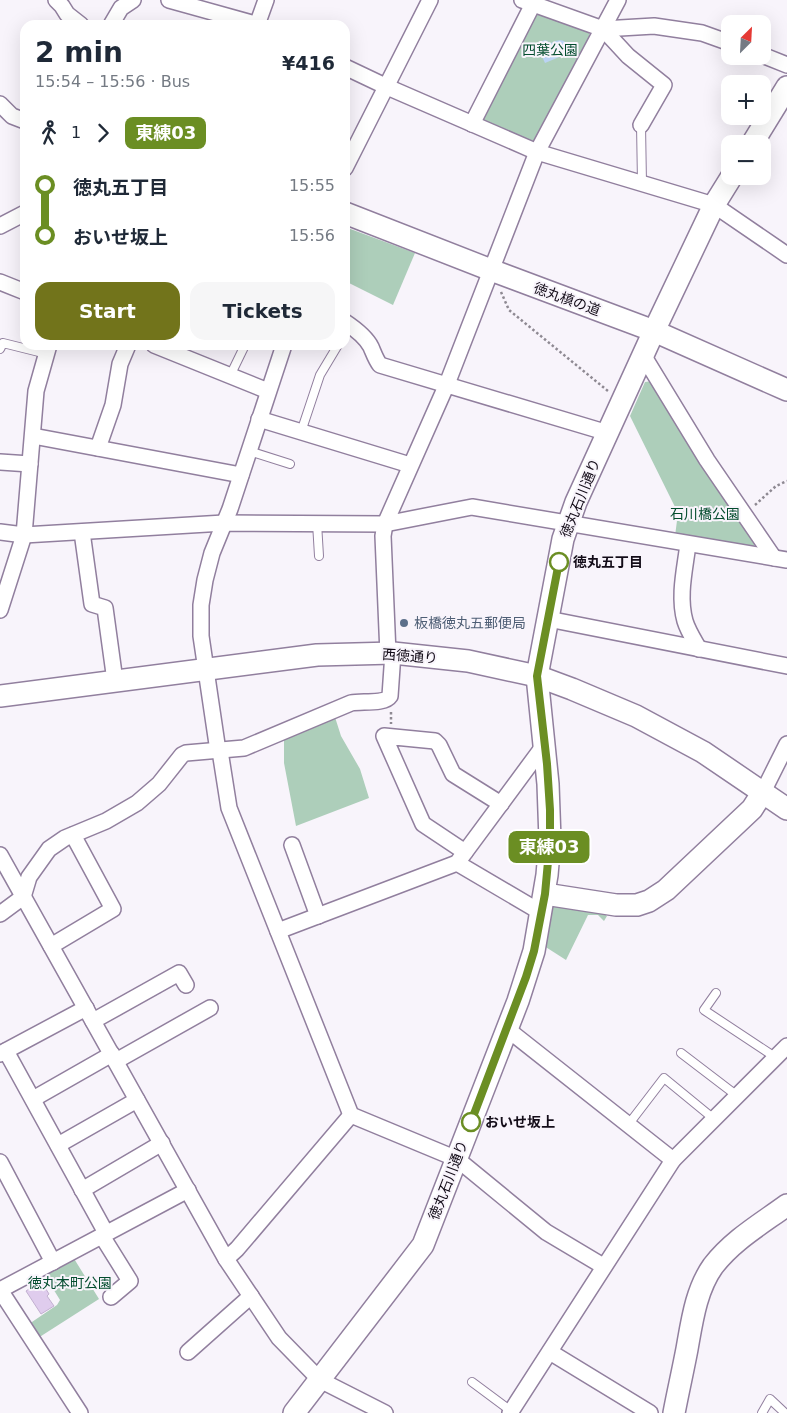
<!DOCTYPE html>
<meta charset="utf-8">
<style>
:root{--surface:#fff;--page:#f6f6f7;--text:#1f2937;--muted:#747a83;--accent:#72741b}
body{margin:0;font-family:"DejaVu Sans","Noto Sans JP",sans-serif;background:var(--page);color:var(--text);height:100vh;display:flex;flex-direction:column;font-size:19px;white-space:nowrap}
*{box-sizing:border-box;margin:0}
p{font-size:16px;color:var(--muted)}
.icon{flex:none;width:28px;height:28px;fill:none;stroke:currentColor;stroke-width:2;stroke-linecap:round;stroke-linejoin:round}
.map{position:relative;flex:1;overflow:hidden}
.sheet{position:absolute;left:20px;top:20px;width:330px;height:330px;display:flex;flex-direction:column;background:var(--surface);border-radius:15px;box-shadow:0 5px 20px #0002}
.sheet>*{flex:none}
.badge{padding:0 10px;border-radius:8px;font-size:18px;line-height:32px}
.needle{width:32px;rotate:24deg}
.buttons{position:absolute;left:721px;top:15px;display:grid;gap:10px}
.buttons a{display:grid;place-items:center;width:50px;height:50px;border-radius:10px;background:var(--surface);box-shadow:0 5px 20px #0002;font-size:25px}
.map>.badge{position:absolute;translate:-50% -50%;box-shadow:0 0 0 2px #fff}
.legs{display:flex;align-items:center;gap:8px;height:55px;padding:0 15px;font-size:16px}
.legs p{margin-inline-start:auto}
.summary{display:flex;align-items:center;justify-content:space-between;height:85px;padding:0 15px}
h1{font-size:28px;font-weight:600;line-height:38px}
.action{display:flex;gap:10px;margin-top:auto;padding:10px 15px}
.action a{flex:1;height:58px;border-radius:15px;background:var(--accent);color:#fff;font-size:20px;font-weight:600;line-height:58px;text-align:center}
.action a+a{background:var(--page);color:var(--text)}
ul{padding:0 15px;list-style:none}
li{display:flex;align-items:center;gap:18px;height:50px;font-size:19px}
li i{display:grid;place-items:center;width:8px;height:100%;margin:0 6px;background:currentColor}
li i::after{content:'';width:12px;height:12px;margin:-6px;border:4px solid;border-radius:50%;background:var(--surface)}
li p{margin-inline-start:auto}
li:first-child i{background:linear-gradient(#0000 50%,currentColor 0)}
li:last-child i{background:linear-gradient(currentColor 50%,#0000 0)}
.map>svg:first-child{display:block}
.green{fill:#adceba}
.water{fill:#bbd3f4}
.building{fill:#dfcced;stroke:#c2b0d0}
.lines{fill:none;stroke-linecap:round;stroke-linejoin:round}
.lane-casing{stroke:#917f9e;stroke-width:10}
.street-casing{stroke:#917f9e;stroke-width:18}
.secondary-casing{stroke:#917f9e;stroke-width:24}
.path{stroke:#8e8992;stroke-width:2.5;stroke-dasharray:2.5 2.5;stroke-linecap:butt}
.lane{stroke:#fff;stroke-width:8}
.street{stroke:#fff;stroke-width:15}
.secondary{stroke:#fff;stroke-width:21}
.line-1-casing{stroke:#fff;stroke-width:11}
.line-1{stroke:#6b8e23;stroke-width:8}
.stop-1-dot{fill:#fff;stroke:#6b8e23;stroke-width:2.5}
.service-dot{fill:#5c6f8a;stroke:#f8f4fb;stroke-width:2}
.labels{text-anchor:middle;stroke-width:4;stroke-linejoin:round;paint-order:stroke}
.park-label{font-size:14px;fill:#034c2e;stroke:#f8f4fb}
.street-label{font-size:14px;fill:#130c18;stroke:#f8f4fb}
.stop-label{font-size:14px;font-weight:bold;fill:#130c18;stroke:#f8f4fb;text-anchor:start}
.service-label{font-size:14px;fill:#4e5e75;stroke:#f8f4fb;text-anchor:start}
</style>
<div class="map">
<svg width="787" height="1413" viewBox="0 0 787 1413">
<rect width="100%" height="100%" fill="#f8f4fb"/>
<g class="green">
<polygon points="539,13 588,30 591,39 536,139 530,142 484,122 482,115 532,16"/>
<polygon points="345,227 415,253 393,305 345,281"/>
<polygon points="653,381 758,542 752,548 675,536 678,513 630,416 645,382"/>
<polygon points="334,714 341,736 360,769 369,798 296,826 284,763 284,735"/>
<polygon points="550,902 600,911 607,916 604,921 598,915 588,915 566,960 541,944"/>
<polygon points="73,1257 99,1299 38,1338 29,1324 57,1305 60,1300 44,1274"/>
</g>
<path class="water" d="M 545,40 L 551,43 C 558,40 563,38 568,45 L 568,51 L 564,55 L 545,63 L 536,44 Z"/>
<polygon class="building" points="41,1281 49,1294 47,1296 54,1306 41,1314 26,1291"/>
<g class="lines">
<g class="lane-casing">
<g id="lane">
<polyline points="641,125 642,183"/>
<polyline points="0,349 3,343 47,354"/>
<polyline points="230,376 245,345"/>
<polyline points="301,432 320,375 338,345"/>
<polyline points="249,451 290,464"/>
<polyline points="317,523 319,556"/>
<polyline points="716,993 704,1010 775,1057"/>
<polyline points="681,1053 736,1095"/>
<polyline points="628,1125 664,1078 714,1119"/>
<polyline points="472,1382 511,1411"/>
<polyline points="762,1413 770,1399 785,1413"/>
</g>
</g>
<g class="street-casing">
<g id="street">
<polyline points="56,0 62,6 67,14 81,25"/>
<polyline points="169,0 259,25"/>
<polyline points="522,0 603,29 654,26 702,33 730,43"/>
<polyline points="111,25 121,8 133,0"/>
<polyline points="257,25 266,0"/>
<polyline points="603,29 628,56 664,85 641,125"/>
<polyline points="762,55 787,65"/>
<polyline points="345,67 385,86 537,152 714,205 787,255"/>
<polyline points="0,104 12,116 25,121"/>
<polyline points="472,124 533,4"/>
<polyline points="345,168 430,0"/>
<polyline points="0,226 25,213"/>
<polyline points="0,282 25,292"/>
<path d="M 345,322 C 354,328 366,337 371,347 C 374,354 376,360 380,365 L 608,433"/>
<polyline points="154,345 268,391"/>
<polyline points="643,355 707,460 774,558"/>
<polyline points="259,419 410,465"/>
<polyline points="33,436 241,475"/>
<polyline points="98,448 113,405 120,364 128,345"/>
<polyline points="0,462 30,464"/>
<polyline points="0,532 24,535 224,523 385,524 472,507 787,560"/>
<polyline points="82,532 92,604 105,608 115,681"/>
<path d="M 688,544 C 685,569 678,596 685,621 C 688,631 694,640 699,649"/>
<polyline points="0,610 24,535 36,391 49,345"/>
<polyline points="548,619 787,666"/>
<polyline points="388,654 383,536 385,524 447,384 537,152 618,0"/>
<polyline points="218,751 201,636 201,605 205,580 212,553 230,509 284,345"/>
<polyline points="220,751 229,808 351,1115 457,1159 546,1232 603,1266"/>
<polyline points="763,792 787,744"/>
<polyline points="292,845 318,916"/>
<polyline points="465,852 423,824 384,736 435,741 439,745 453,774 501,804"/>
<polyline points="0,855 226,1259 279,1338 320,1380 385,1413"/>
<polyline points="457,863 542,913"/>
<path d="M 0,914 L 23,897 L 29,877 L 49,849 L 65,838 L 106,821 L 137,803 L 159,784 L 182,755 L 186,753 L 244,748 L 351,703 C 362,701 385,704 390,696 L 393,653"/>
<polyline points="278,931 457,863 545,744"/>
<polyline points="51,946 113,909 73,835"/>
<polyline points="93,1021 179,973 186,985"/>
<polyline points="507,1029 673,1160"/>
<polyline points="6,1051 106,1233"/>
<polyline points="0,1054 86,1008"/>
<polyline points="116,1061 210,1008"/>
<polyline points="33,1099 112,1054"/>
<polyline points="58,1145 137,1100"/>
<polyline points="0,1162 53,1262"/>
<polyline points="82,1190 162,1143"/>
<polyline points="102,1236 130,1281 111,1297"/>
<polyline points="226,1259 237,1249 351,1115"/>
<polyline points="0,1290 188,1190"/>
<polyline points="0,1290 80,1413"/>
<polyline points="188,1352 251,1296"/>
<polyline points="550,1352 650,1413"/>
<polyline points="510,1413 673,1160 787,1046"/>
</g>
</g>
<g class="secondary-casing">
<g id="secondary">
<polyline points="752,144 787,87"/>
<polyline points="345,213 491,270 654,331 787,390"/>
<polyline points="0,696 317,655 393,653 468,661 537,676 572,689 636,716 703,752 787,809"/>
<polyline points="545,894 616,905 637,905 649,901 666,890 752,809 763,792"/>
<polyline points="294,1413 423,1245 518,1001 534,951 547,875 550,840 548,784 537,676 563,539 576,502 654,331 714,205 732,176"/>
<path d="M 674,1413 C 678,1392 683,1370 687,1349 C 692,1321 696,1290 713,1266 C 733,1240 761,1224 787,1205"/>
</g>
</g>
<g class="path">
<polyline points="501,292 509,310 608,391"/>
<polyline points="755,505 776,486 787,481"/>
<polyline points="391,712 391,724"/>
</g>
<use href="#lane" class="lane"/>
<use href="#street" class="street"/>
<use href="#secondary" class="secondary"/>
</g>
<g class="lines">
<g class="line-1-casing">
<polyline id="line-1" points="471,1122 526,977 534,951 545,894 550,840 550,810 547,764 537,676 559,562"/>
</g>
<use href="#line-1" class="line-1"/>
</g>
<g class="stop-1-dot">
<circle cx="559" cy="562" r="9"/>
<circle cx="471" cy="1122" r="9"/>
</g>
<circle class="service-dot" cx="404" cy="623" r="5"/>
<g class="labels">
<g class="park-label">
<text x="550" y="55">四葉公園</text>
<text x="705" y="519">石川橋公園</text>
<text x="70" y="1288">徳丸本町公園</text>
</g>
<g class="street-label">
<text transform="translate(567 299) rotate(20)" y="5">徳丸槙の道</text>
<text transform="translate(580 498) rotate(-68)" y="5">徳丸石川通り</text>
<text transform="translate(410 656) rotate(4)" y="5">西徳通り</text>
<text transform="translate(448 1180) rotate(-69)" y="5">徳丸石川通り</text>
</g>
<g class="stop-label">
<text x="573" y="567">徳丸五丁目</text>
<text x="485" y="1127">おいせ坂上</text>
</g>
<g class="service-label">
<text x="414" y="628">板橋徳丸五郵便局</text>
</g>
</g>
</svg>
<div class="buttons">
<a><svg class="needle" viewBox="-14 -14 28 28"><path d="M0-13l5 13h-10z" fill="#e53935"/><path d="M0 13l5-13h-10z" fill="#747a83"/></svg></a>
<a>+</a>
<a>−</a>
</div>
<b class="badge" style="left:549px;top:847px;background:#6b8e23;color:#fff">東練03</b>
<section class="sheet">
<div class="summary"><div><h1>2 min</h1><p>15:54 – 15:56 · Bus</p></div><b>¥416</b></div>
<div class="legs"><svg class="icon" aria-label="walk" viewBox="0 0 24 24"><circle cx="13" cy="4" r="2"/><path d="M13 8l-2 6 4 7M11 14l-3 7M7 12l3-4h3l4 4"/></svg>1<svg class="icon" aria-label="forward" viewBox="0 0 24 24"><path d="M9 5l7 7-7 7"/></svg><b class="badge" style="background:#6b8e23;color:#fff">東練03</b></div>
<ul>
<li><i style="color:#6b8e23"></i><b>徳丸五丁目</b><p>15:55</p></li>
<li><i style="color:#6b8e23"></i><b>おいせ坂上</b><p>15:56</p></li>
</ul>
<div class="action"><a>Start</a><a>Tickets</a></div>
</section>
</div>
